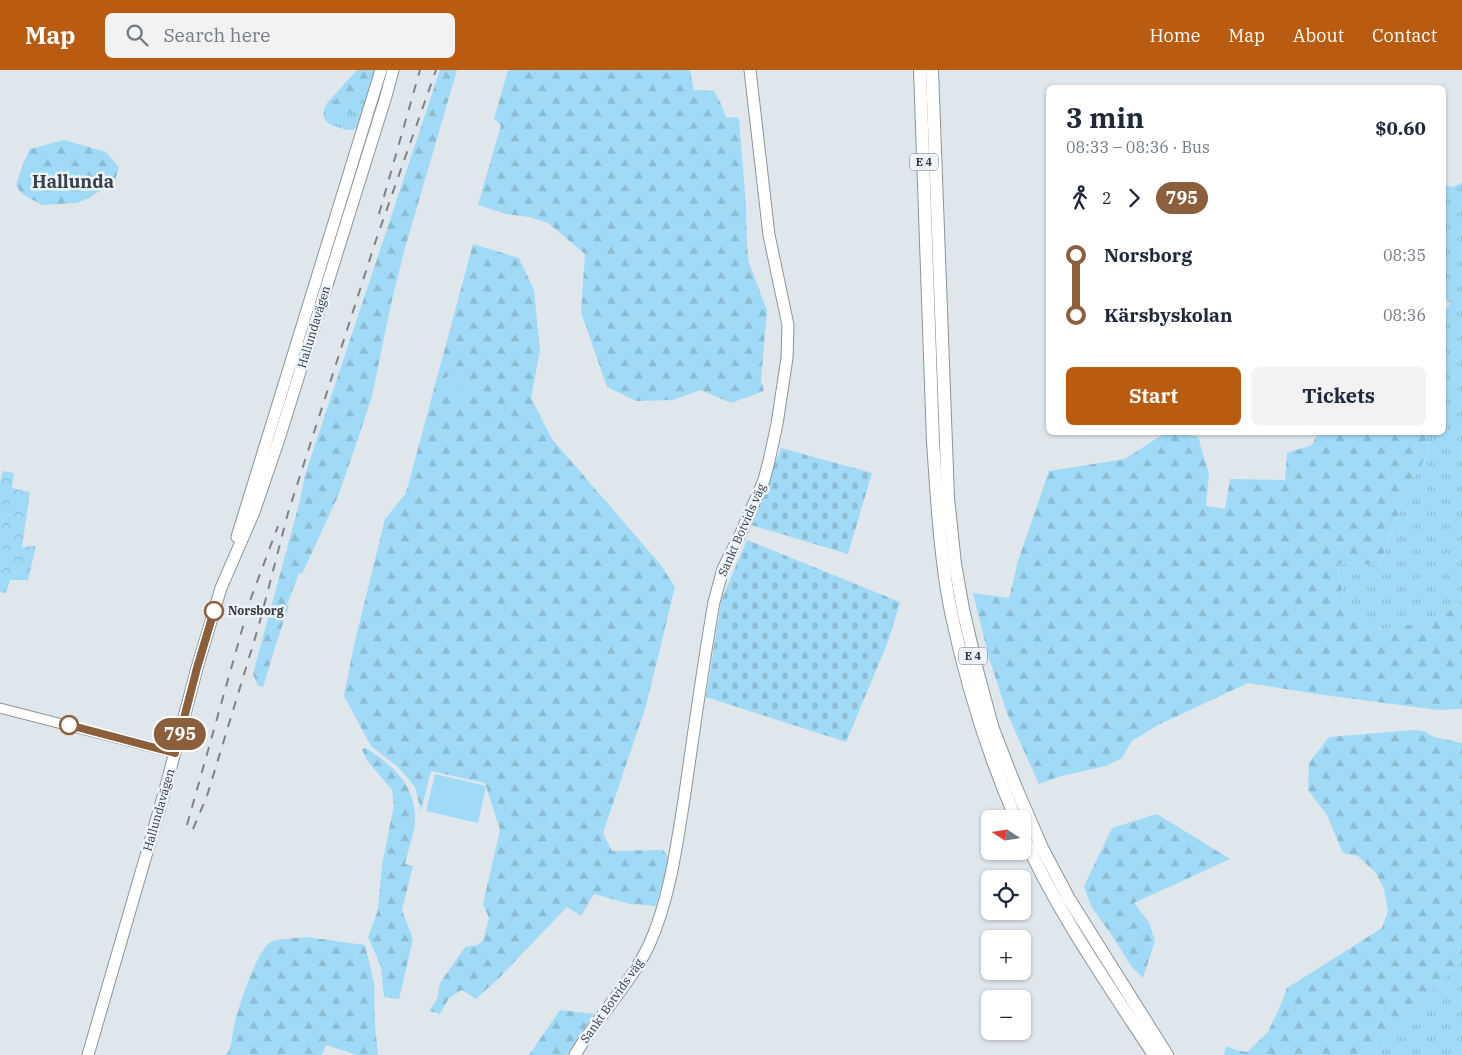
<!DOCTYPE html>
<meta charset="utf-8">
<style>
:root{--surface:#fff;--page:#f2f2f3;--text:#1f2937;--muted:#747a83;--accent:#b95b10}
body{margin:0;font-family:"IBM Plex Serif",serif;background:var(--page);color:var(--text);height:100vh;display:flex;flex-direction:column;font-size:19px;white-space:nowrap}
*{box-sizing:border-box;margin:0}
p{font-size:16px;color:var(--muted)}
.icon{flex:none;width:28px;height:28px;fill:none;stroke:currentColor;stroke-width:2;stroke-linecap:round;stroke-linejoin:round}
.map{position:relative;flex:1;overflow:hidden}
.panel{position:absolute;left:1046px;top:15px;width:400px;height:350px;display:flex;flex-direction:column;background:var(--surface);border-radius:8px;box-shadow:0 1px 4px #0004}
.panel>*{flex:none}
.badge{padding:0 10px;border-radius:16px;font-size:18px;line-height:32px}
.needle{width:32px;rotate:282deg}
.tools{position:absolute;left:981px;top:740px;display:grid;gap:10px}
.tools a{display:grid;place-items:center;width:50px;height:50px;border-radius:8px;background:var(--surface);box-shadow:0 1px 4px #0004;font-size:25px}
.map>.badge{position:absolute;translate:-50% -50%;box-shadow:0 0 0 2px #fff}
.legs{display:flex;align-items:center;gap:8px;height:55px;padding:0 20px;font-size:16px}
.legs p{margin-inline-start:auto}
.headline{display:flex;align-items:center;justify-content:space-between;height:85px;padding:0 20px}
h1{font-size:28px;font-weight:700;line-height:38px}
.button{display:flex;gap:10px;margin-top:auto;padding:10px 20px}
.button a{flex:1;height:58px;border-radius:8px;background:var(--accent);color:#fff;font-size:20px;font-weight:700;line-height:58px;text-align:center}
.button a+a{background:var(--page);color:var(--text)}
ul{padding:0 20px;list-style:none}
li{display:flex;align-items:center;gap:18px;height:60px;font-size:19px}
li i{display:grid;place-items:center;width:8px;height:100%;margin:0 6px;background:currentColor}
li i::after{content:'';width:12px;height:12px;margin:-6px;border:4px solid;border-radius:50%;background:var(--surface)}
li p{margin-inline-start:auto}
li:first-child i{background:linear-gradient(#0000 50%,currentColor 0)}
li:last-child i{background:linear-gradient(currentColor 50%,#0000 0)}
header{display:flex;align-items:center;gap:30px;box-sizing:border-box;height:70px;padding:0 25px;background:var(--accent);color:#fff}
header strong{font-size:24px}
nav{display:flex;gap:28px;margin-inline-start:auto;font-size:18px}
.search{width:350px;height:45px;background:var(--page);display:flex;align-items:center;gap:12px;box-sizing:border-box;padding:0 18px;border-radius:8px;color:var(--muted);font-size:19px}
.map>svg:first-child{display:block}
.grass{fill:url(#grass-tufts)}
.forest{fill:url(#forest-firs)}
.cemetery{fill:url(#cemetery-stones)}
.park{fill:url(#park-crowns)}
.pitch{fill:#a1daf7}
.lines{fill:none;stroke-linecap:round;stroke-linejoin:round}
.minor-casing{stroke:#8c9498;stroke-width:11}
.major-casing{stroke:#8c9498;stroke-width:13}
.highway-casing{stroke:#8c9498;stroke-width:14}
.minor{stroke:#fff;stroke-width:9}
.major{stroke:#fff;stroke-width:11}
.highway{stroke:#fff;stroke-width:12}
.rail{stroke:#7d8286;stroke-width:2;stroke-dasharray:9 9;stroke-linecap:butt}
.line-1-casing{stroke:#fff;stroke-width:11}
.line-1{stroke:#8b5e3c;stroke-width:8}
.stop-1-dot{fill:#fff;stroke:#8b5e3c;stroke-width:2.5}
.labels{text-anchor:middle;stroke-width:5;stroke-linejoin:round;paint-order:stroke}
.shield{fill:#ecf4f9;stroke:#6c7073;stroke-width:1}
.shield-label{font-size:11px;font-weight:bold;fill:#35383a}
.street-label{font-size:12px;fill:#35383a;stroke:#ecf4f9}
.stop-label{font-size:12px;font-weight:bold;fill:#35383a;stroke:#ecf4f9;text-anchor:start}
.district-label{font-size:18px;font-weight:bold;fill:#3a4144;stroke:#ecf4f9}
</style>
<header>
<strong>Map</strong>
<div class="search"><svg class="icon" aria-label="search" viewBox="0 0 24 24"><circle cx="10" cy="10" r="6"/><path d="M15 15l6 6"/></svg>Search here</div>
<nav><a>Home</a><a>Map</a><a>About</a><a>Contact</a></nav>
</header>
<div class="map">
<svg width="1462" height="985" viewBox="0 0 1462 985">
<defs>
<pattern id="grass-tufts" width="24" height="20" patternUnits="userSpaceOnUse" patternTransform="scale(1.25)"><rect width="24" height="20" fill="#a1daf7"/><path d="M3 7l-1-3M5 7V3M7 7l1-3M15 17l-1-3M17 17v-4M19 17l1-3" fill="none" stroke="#8bbcd4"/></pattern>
<pattern id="forest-firs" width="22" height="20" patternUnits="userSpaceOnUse" patternTransform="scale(1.25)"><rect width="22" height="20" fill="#a1daf7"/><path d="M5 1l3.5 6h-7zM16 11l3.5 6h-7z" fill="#8bbcd4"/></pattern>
<pattern id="cemetery-stones" width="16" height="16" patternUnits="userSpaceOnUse" patternTransform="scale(1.25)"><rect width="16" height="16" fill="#a1daf7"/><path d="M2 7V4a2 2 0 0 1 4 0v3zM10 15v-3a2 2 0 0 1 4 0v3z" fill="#8bbcd4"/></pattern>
<pattern id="park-crowns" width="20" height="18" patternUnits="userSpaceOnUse" patternTransform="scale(1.25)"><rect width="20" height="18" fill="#a1daf7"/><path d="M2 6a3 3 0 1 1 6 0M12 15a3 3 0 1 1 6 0" fill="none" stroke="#8bbcd4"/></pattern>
</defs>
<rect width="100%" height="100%" fill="#dfe7ec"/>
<g class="grass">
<path d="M 357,0 L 376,0 L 360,56 C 352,62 346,60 337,57 C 324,53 320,46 327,33 Z"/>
<polygon points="1462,113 1462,532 1436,550 1379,560 1356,550 1343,529 1338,493 1380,495 1407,418 1429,382 1426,363 1444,362 1444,241 1447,239 1450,233 1444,227 1444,115 1452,117"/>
<polygon points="1462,891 1462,985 1374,985 1441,912"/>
</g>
<g class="forest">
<polygon points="360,0 372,0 359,39 352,45 347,41 344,46 334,48 331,39 334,32"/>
<polygon points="440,0 457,0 405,178 391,234 372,326 357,372 338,426 302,504 299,503 287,535 289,536 277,571 263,617 258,616 253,604 299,434 305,405"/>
<polygon points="508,0 690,0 694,20 714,21 721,34 726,47 739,48 746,136 747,176 749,193 767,240 761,310 764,321 731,333 701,320 673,330 636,331 607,317 581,242 585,184 548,153 529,147 506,144 478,135 501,55 494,49"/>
<polygon points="64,70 106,82 119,97 115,110 91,127 77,133 42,135 22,124 16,115 24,91 30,79"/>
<polygon points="473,174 519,188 534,220 540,281 531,328 552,369 660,494 675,517 646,636 603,763 612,781 663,780 669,788 656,836 630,834 594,824 581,846 567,837 499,908 476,929 462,920 449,928 440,944 429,941 437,929 440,913 465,877 477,875 483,871 489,848 483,834 500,760 485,713 431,701 421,741 415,717 398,697 371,676 344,626 354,575 385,449 406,423"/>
<polygon points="1165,363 1178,363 1198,367 1209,404 1206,436 1225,439 1230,409 1285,410 1287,383 1312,375 1318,363 1426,363 1429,382 1407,418 1380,495 1338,493 1343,529 1356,550 1379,560 1436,550 1462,532 1462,639 1439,640 1323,625 1248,613 1158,655 1132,671 1122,688 1106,696 1061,706 1039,714 1007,643 989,588 973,523 1009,528 1018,491 1049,401 1125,389"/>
<polygon points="1414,660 1424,661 1434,667 1462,673 1462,891 1441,912 1374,985 1224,985 1226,976 1236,980 1247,982 1268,962 1278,941 1287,918 1382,858 1388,841 1384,819 1376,803 1358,786 1343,783 1327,745 1308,720 1309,693 1329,667"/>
<path d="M 366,678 C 394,697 416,714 415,752 C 414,765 408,780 405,794 L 413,796 L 402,840 L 413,869 L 399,929 L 384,927 L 381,897 L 368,867 L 378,840 L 382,795 L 394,735 L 392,720 L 366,689 L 362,679 Z"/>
<polygon points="1157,744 1230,789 1134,833 1149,852 1155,871 1143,908 1131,896 1115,870 1091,836 1084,816 1112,758"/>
<path d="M 306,867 L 365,875 L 374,913 L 375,955 L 378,985 L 357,985 L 326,975 L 322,985 L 226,985 C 233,977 232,962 235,952 C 239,936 257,879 271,872 C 276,869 299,868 306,867 Z"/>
<polygon points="560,940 594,944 567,985 529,985"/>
</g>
<g class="cemetery">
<polygon points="781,378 872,403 848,484 751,455"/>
<polygon points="747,470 900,532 889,569 846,672 706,627 721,531"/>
</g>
<polygon class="park" points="3,401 14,403 12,418 30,422 22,477 36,476 28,510 10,510 6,523 0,522 0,412"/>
<g class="pitch">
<polygon points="455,303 464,321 451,327 442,309"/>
<polygon points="435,704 486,716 478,753 426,741"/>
</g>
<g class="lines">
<g class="minor-casing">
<polyline id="minor" points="0,638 175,683"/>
</g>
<g class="major-casing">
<g id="major">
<polyline points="237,467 381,0"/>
<polyline points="88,985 165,720 197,598 221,518 254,442 279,369 386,26 393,0"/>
<path d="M 575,985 C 597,947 630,915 649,875 C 670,829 677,773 685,723 C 694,660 703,595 714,532 L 723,499 L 741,463 L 764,410 L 769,391 L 777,354 L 787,288 L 788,255 L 769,165 L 750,0"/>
</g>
</g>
<g class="highway-casing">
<g id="highway">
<path d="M 920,0 L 933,372 C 937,429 940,487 951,542 C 966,613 987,682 1016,749"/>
<polyline points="932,0 948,428 955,494 963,539 978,604 993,659 1016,718 1042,778 1069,829 1167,985"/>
<path d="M 1022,763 C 1057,842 1107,913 1154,985"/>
</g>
</g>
<use href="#minor" class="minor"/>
<use href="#major" class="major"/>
<use href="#highway" class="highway"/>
<g class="rail">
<polyline points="379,144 420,0"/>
<polyline points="187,755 251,528 278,456"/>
<polyline points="193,759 207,726 259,555 288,443 376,170 436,0"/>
</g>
</g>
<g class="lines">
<g class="line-1-casing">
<polyline id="line-1" points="69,655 175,683 197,598 214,541"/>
</g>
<use href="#line-1" class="line-1"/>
</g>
<g class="stop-1-dot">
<circle cx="214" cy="541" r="9"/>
<circle cx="69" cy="655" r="9"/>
</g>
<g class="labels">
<g class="shield">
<rect x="910" y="83.5" width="28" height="17" rx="4"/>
<rect x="959" y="577.5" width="28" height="17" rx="4"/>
</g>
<g class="shield-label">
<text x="924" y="96">E 4</text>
<text x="973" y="590">E 4</text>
</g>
<g class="street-label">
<text transform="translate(314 257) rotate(-73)" y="4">Hallundavägen</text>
<text transform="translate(742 460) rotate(-66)" y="4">Sankt Botvids väg</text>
<text transform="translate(159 740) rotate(-74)" y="4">Hallundavägen</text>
<text transform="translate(612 931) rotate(-55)" y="4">Sankt Botvids väg</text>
</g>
<g class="stop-label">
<text x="228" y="545">Norsborg</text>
</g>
<g class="district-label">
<text x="73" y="118">Hallunda</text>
</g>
</g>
</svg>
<div class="tools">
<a><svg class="needle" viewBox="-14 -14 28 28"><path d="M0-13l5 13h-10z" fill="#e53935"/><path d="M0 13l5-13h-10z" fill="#747a83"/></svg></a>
<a><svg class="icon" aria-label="locate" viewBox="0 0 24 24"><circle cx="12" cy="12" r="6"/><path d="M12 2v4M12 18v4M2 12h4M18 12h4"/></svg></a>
<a>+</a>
<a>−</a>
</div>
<b class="badge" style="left:180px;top:664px;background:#8b5e3c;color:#fff">795</b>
<section class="panel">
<div class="headline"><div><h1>3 min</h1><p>08:33 – 08:36 · Bus</p></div><b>$0.60</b></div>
<div class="legs"><svg class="icon" aria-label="walk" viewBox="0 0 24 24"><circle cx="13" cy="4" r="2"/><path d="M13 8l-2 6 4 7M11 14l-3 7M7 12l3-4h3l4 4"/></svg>2<svg class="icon" aria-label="forward" viewBox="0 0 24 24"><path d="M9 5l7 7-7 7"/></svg><b class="badge" style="background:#8b5e3c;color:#fff">795</b></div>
<ul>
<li><i style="color:#8b5e3c"></i><b>Norsborg</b><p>08:35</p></li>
<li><i style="color:#8b5e3c"></i><b>Kärsbyskolan</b><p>08:36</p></li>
</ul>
<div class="button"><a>Start</a><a>Tickets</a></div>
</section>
</div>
